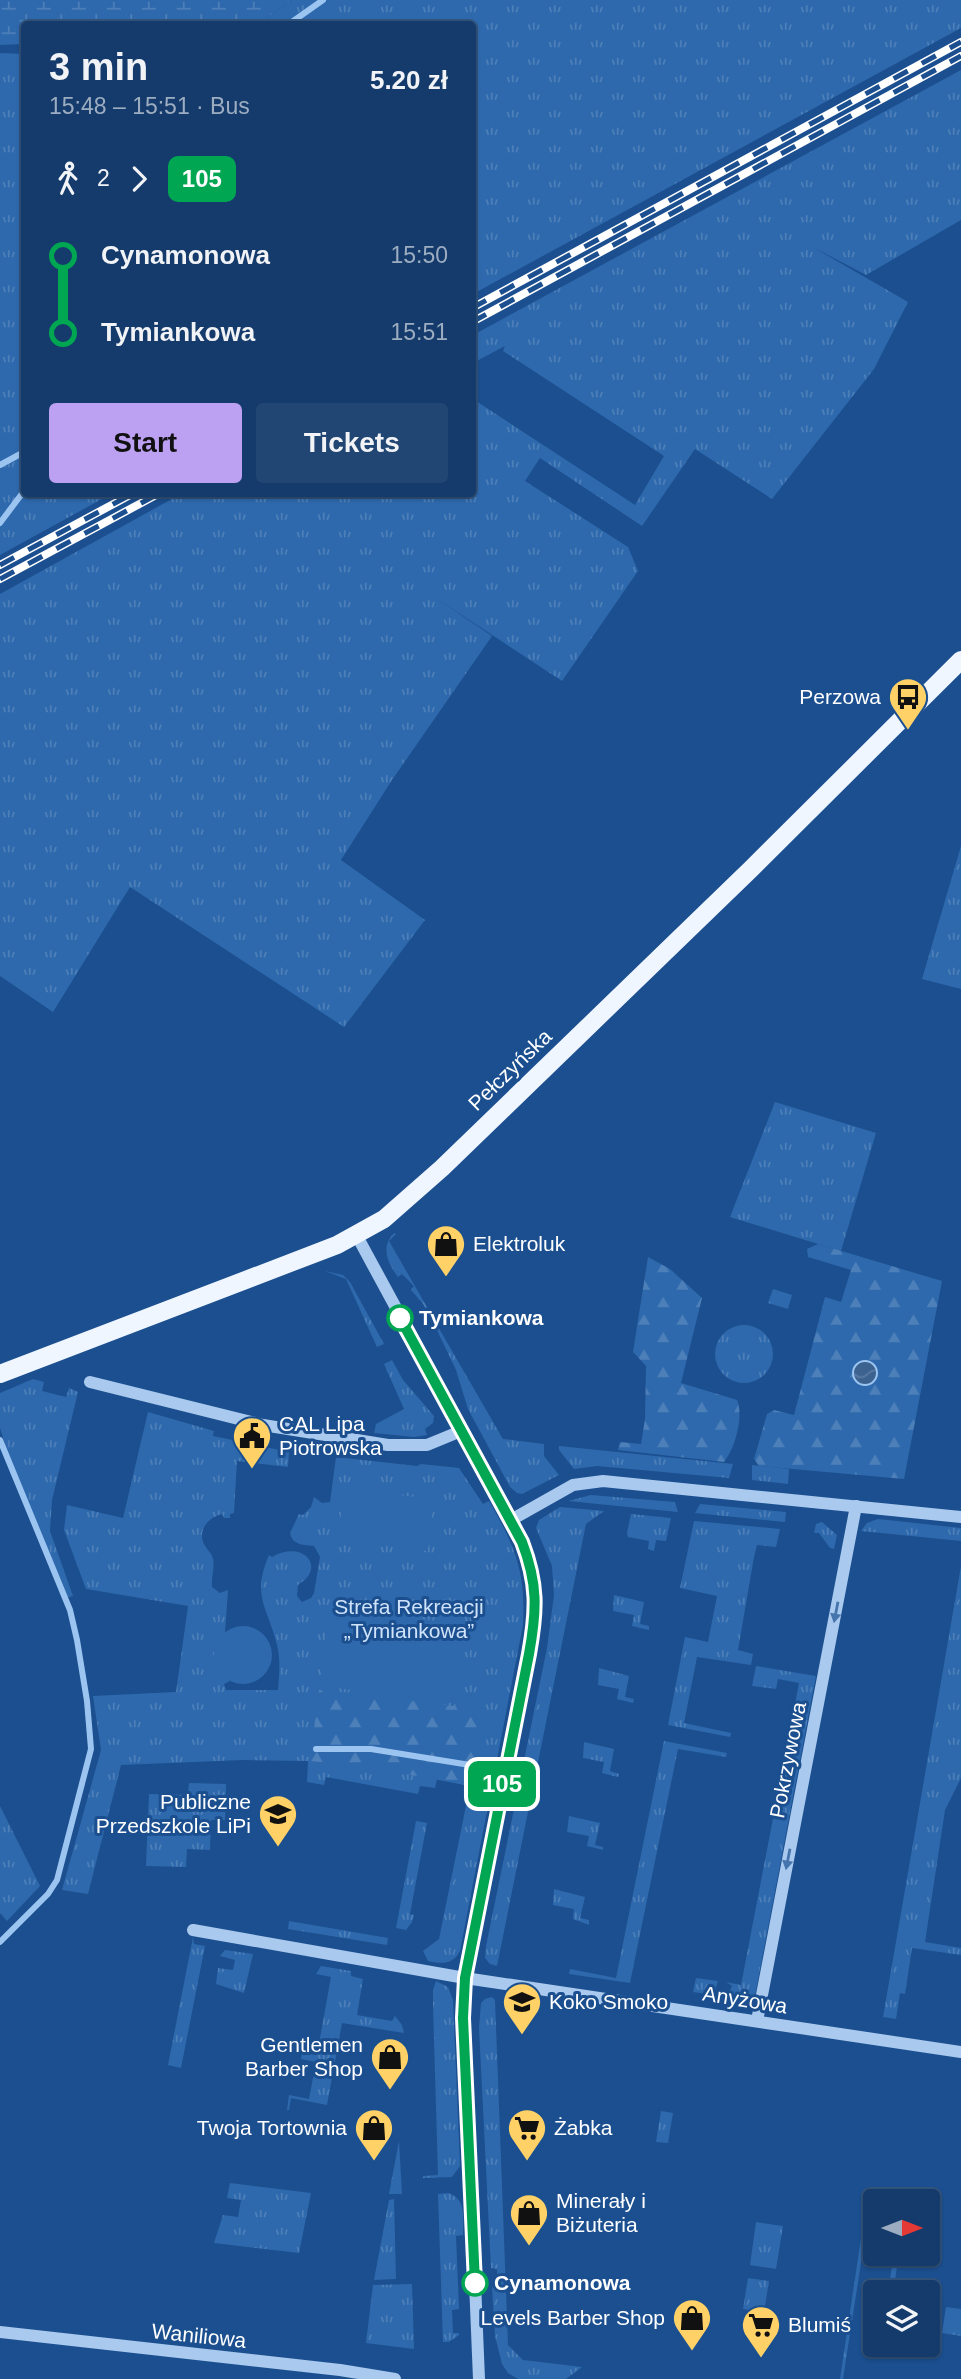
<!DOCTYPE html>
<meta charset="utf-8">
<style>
:root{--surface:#143b6b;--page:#214673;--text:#f1f3f6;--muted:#9dadc1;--line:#33557e;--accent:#bca0f2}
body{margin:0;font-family:Arial,sans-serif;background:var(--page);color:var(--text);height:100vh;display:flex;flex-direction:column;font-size:26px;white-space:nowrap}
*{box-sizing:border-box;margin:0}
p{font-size:23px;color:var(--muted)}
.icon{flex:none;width:38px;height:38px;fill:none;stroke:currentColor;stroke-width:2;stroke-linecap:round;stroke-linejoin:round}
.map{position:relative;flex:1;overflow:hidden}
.sheet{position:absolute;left:21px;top:21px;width:455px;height:476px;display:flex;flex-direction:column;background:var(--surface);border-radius:7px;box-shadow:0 2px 5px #0004,0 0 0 2px var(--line)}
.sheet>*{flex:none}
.badge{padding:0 14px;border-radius:10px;font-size:24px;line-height:46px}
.needle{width:46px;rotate:90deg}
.fabs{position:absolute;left:863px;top:2189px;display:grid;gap:14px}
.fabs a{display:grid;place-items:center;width:77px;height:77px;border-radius:7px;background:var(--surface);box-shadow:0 2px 5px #0004,0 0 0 2px var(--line);font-size:35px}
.map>.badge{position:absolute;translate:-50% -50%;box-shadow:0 0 0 4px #fff}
.legs{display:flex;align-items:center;gap:10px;height:77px;padding:0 28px;font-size:23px}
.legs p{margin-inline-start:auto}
.headline{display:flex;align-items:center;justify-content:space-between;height:119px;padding:0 28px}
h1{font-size:38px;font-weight:700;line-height:52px}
.cta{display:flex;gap:14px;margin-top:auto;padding:14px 28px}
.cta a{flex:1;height:80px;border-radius:7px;background:var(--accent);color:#111;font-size:28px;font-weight:700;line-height:80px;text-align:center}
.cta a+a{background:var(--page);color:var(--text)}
ul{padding:0 28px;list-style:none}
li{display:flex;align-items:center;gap:24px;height:77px;font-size:26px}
li i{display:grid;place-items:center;width:10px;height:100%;margin:0 9px;background:currentColor}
li i::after{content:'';width:18px;height:18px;margin:-9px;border:5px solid;border-radius:50%;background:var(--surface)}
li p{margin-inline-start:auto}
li:first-child i{background:linear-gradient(#0000 50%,currentColor 0)}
li:last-child i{background:linear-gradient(currentColor 50%,#0000 0)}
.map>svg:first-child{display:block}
.grass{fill:url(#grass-tufts)}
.forest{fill:url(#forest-firs)}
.wetland{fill:url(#wetland-marsh)}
.pitch{fill:#2e69ad}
.water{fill:url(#water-waves);stroke:#9cc4f0;stroke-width:2}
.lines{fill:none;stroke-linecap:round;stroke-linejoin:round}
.stream{stroke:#9cc4f0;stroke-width:6}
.minor{stroke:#a9c9ee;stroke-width:12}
.major{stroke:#f0f6ff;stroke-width:18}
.rail-casing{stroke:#fff;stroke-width:8}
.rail{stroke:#1b4f8f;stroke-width:5;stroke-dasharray:16;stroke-linecap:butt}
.oneway{fill:#4674ac}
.line-1-casing{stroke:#fff;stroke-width:16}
.line-1{stroke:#00a651;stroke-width:10}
.stop-1-dot{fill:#fff;stroke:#00a651;stroke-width:3.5}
.labels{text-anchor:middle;stroke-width:6;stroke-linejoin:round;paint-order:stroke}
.poi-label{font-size:21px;fill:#fff;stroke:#1b4f8f;text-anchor:start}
.street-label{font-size:21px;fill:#fff;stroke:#1b4f8f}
.stop-label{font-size:21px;font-weight:bold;fill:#fff;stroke:#1b4f8f;text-anchor:start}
.park-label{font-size:21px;fill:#cfe3fa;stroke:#1b4f8f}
</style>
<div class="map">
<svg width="961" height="2379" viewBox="0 0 961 2379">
<defs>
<pattern id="grass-tufts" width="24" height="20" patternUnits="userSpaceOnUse" patternTransform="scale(1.75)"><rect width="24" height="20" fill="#2e69ad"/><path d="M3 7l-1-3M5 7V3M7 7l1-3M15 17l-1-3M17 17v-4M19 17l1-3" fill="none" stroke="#4d80b9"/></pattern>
<pattern id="forest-firs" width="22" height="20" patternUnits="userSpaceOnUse" patternTransform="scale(1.75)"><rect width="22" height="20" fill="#2e69ad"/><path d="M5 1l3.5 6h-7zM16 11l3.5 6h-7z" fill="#4d80b9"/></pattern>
<pattern id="wetland-marsh" width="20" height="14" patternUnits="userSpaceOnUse" patternTransform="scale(1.75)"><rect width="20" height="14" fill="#2e69ad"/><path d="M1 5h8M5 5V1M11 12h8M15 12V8" fill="none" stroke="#4d80b9"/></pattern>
<pattern id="water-waves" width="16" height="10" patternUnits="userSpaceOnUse" patternTransform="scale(1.75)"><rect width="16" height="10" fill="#3c6290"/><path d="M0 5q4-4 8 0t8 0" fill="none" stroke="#597aa1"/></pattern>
</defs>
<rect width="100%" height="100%" fill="#1b4f8f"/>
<g class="grass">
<polygon points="292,0 961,0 961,28 473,294 472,24 258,24"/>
<polygon points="0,53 24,54 24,494 111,494 0,555"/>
<polygon points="961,70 961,220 866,275 811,246 908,302 874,369 772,499 695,449 642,526 540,458 525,481 628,547 638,571 562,681 436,598 492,636 392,780 341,860 425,920 344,1027 130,887 53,1012 0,976 0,594 181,494 472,494 473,399 635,505 664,456 503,351 505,346 473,363 473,335"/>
<polygon points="961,846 961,989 922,979"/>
<polygon points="775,1102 876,1133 841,1251 730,1217"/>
<path d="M 394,1233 L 396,1234 L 389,1241 L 435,1321 L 433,1322 L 423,1304 L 411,1290 L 414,1286 L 402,1274 L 398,1277 C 388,1264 380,1247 394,1233 Z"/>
<polygon points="325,1271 343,1275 350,1282 384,1344 377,1347 346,1279"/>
<polygon points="773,1289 792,1295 788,1309 768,1303"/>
<circle cx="744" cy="1354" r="29"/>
<polygon points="437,1325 503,1439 544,1444 544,1456 559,1475 522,1494 517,1493 510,1487 468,1409 456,1370 435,1326"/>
<polygon points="392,1360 403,1380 434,1416 433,1423 425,1429 427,1435 414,1437 374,1433 376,1424 404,1409 384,1364"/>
<polygon points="33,1379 44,1382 42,1391 66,1397 69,1388 78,1392 52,1500 50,1531 73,1596 66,1598 8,1454 0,1428 0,1393"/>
<path d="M 148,1412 L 214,1431 L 213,1436 L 289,1452 L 288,1467 L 237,1461 L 234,1513 L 230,1514 L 230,1518 L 224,1518 L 222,1514 C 209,1517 197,1530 204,1544 C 206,1549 212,1553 213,1559 C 215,1567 211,1578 212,1587 L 220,1593 L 228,1590 L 225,1633 L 217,1646 L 215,1656 L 220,1672 L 230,1681 L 224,1684 L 226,1690 L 278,1690 C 279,1675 281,1660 277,1645 C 268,1607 251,1597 269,1555 L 272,1557 C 304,1539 327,1568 298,1585 L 297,1596 L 302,1602 L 311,1598 L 314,1593 L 320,1557 L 314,1546 C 304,1545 292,1545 290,1533 L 299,1514 L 303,1515 L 311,1507 L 314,1497 L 322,1503 L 330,1502 L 336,1457 L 417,1466 L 421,1464 L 459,1468 L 483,1504 L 489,1501 C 515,1546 526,1572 523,1625 L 460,1951 C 453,1965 441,1964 428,1961 L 423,1951 L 439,1939 L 470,1786 L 437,1779 L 435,1788 L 420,1786 L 418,1794 L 326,1777 L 324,1785 L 307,1782 L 308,1761 L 243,1760 L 121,1765 L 88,1894 L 62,1890 L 101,1750 L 93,1696 L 176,1692 L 188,1606 L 86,1589 L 64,1530 L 67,1505 L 123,1518 Z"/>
<polygon points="559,1446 733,1464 729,1478 597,1466 574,1469 559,1450"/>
<polygon points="752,1465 789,1469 788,1484 752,1480"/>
<polygon points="591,1495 675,1502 678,1512 568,1501"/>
<polygon points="700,1504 786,1512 785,1522 695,1513"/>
<polygon points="560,1507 604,1511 586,1524 497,1966 490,1964 485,1958 486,1946 547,1648 554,1595 552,1566 536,1528 539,1520"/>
<polygon points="631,1514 671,1518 666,1541 656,1540 654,1551 648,1549 649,1541 628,1537 627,1533"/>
<polygon points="878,1519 961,1528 961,1541 861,1531 867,1523"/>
<polygon points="694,1521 780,1529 776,1547 757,1545 754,1557 738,1650 753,1654 751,1665 697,1657 684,1723 731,1733 730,1737 668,1725 685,1637 708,1642 717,1596 680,1588"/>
<polygon points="822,1522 837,1535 834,1549 830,1548 819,1533 814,1533 816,1524"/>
<polygon points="961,1566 961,1778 945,1810 925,1942 961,1948 961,1955 912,1948 905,1994 900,1993 896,2019 883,2017"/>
<polygon points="614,1595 644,1602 640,1624 649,1626 649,1630 632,1626 634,1615 613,1611"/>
<polygon points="756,1666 816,1676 754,2001 693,1992 696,1978 718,1981 715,1990 727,1996 732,1986 726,1982 741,1985 799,1683 778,1679 776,1689 752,1686"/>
<polygon points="599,1668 629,1676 625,1697 634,1699 633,1703 617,1699 619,1689 598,1685"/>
<polygon points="664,1741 727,1753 726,1757 678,1749 630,1983 569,1974 570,1969 616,1978"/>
<polygon points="584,1742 614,1749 610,1771 619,1774 618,1777 602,1773 604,1762 583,1758"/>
<polygon points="189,1783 226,1784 225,1820 211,1820 210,1850 187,1849 186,1867 146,1866 149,1794 188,1795"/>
<polygon points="0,1806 40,1886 7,1921 0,1913"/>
<polygon points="569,1816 600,1823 595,1845 603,1847 603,1850 587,1846 589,1836 567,1832"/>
<polygon points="416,1821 427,1823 410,1914 414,1915 412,1922 406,1930 396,1928"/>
<polygon points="554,1889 585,1897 580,1918 589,1920 589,1925 573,1919 574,1909 553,1905"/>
<polygon points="289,1921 388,1938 387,1945 288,1929"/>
<polygon points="193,1937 194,1944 205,1946 181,2068 168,2065"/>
<polygon points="225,1950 253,1954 244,1993 216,1984 218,1968 233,1970 235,1960 220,1956"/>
<polygon points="321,1966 351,1971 351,1976 363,1979 357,2015 392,2021 395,2016 402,2025 404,2033 342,2023 327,2105 291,2098 289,2110 287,2110 289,2095 309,2099 316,2062 301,2059 302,2053 317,2055 331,1977 316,1974"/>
<polygon points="436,1981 448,1987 453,2000 460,2166 452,2177 423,2178 423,2176 438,2175 433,2006 433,1990"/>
<polygon points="492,1997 495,2000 508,2345 523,2360 582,2367 566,2379 518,2379 508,2373 502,2364 495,2336 492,2287 498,2287 497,2269 491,2268 479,2028 481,2003 485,1999"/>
<polygon points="661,2111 673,2113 668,2143 656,2142"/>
<polygon points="399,2141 402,2194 389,2194"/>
<polygon points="230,2183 311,2193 299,2253 214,2243 223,2215 238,2217 241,2200 227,2198"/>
<path d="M 448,2193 C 467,2199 463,2219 463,2235 L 456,2236 L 459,2309 L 452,2310 L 453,2333 L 459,2333 L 459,2335 L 449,2342 L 443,2342 L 438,2194 Z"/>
<polygon points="394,2199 396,2279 374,2280 389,2200"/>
<polygon points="756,2222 783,2226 776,2269 750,2265"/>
<polygon points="863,2225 873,2226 872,2235 875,2237 872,2256 862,2256 843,2379 840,2379"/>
<polygon points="878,2254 899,2254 894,2286 912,2289 911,2292 888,2292 893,2260 877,2257"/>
<polygon points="748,2278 769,2281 764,2312 743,2309"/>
<polygon points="412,2284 414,2349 366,2343 373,2285"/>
<polygon points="946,2307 961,2309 961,2336 942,2333"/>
</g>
<g class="forest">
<polygon points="818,1244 942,1281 904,1479 759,1466 754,1459 767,1414 774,1410 794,1415 825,1297 841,1302 851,1270 808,1257 807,1249"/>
<path d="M 648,1257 L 670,1269 L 702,1298 L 681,1383 L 737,1400 C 744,1416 735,1449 724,1462 L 618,1450 L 620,1442 L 641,1444 L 645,1419 L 646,1366 L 633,1352 Z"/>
<polygon points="319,1690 486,1710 470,1786 370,1767 310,1761"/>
</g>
<polygon class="wetland" points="0,0 292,0 258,24 24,24 24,44 0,45"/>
<g class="pitch">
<polygon points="344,1489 434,1499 428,1551 338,1540"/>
<polygon points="329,1608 462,1624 452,1702 320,1686"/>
<circle cx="243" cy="1655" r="29"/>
</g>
<circle class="water" cx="865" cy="1373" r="12"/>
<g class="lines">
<g class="stream">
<polyline points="289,24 323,0"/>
<polyline points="0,465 24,452"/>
<polyline points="0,523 24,491"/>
<polyline points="0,1440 70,1610 77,1640 87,1701 91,1749 57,1880 48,1894 0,1942"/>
<polyline points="316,1749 371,1749 470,1765"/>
</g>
<g class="minor">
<path d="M 357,1236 L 511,1520 C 537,1572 539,1596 529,1654 L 468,1958 L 463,1993 L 479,2379"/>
<polyline points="90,1382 263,1425 388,1445 427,1445 461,1431"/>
<polyline points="511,1520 573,1485 603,1481 961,1517"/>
<polyline points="193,1930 465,1978 961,2052"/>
<polyline points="757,2021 856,1506"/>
<polyline points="0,2332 340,2370 395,2379"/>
</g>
<polyline class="major" points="0,1374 337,1245 384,1219 442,1168 751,869 961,660"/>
<g class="rail-casing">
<g id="rail">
<polyline points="472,308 961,42"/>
<polyline points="472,322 961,56"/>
<polyline points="0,565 132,494"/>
<polyline points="0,579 158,494"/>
</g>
</g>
<use href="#rail" class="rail"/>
</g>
<defs><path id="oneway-solid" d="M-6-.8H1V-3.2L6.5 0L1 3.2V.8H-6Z" transform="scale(1.75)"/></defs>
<g class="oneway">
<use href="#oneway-solid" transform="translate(836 1612) rotate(101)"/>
<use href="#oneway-solid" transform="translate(788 1859) rotate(101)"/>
</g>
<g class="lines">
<g class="line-1-casing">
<path id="line-1" d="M 400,1318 L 522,1542 C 538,1584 537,1610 529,1654 L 465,1978 L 463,2018 L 475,2283"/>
</g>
<use href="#line-1" class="line-1"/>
</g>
<defs>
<g id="bus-pin" transform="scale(2.0125)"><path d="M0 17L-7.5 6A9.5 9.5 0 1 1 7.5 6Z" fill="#ffd166" stroke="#1b4f8f"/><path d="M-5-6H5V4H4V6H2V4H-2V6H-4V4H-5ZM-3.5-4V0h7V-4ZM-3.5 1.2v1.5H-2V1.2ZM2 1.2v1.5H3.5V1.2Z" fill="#111"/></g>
<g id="shop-pin" transform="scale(2.0125)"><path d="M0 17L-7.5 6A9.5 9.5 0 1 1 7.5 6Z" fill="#ffd166" stroke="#1b4f8f"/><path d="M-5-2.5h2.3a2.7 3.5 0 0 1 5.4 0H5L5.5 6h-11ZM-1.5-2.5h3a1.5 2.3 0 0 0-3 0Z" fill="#111"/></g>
<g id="civic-pin" transform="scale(2.0125)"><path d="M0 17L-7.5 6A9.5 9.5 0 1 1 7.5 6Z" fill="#ffd166" stroke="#1b4f8f"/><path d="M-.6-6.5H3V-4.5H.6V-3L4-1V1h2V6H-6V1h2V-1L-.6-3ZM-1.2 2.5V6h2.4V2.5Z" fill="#111"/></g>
<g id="school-pin" transform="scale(2.0125)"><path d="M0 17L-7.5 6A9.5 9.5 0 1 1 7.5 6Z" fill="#ffd166" stroke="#1b4f8f"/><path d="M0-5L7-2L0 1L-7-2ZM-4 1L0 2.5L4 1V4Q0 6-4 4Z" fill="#111"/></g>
<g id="supermarket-pin" transform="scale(2.0125)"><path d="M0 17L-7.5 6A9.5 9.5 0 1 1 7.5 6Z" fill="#ffd166" stroke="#1b4f8f"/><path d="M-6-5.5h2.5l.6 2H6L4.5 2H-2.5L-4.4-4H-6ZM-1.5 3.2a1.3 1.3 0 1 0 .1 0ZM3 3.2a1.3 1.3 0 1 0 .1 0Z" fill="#111"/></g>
</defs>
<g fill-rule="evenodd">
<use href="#bus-pin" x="908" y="697"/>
<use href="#shop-pin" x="446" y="1244"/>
<use href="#civic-pin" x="252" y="1436"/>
<use href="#school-pin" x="278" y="1814"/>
<use href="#school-pin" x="522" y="2002"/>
<use href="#shop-pin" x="390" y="2057"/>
<use href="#shop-pin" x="374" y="2128"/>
<use href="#supermarket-pin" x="527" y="2128"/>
<use href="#shop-pin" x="529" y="2213"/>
<use href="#shop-pin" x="692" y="2318"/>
<use href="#supermarket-pin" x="761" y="2325"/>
</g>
<g class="stop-1-dot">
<circle cx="400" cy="1318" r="12"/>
<circle cx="475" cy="2283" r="12"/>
</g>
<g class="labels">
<g class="poi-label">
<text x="881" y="704" text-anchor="end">Perzowa</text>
<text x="473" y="1251">Elektroluk</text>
<text x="279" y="1431">CAL Lipa<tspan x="279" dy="24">Piotrowska</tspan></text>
<text x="251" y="1809" text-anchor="end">Publiczne<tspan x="251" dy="24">Przedszkole LiPi</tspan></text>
<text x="549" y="2009">Koko Smoko</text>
<text x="363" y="2052" text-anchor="end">Gentlemen<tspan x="363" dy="24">Barber Shop</tspan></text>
<text x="347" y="2135" text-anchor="end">Twoja Tortownia</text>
<text x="554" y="2135">Żabka</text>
<text x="556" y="2208">Minerały i<tspan x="556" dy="24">Biżuteria</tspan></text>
<text x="665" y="2325" text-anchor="end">Levels Barber Shop</text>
<text x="788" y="2332">Blumiś</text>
</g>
<g class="street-label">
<text transform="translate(510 1070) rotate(-44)" y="7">Pełczyńska</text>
<text transform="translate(788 1760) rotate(-79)" y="7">Pokrzywowa</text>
<text transform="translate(745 2000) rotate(9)" y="7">Anyżowa</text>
<text transform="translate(199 2336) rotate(6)" y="7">Waniliowa</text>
</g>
<g class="stop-label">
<text x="419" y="1325">Tymiankowa</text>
<text x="494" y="2290">Cynamonowa</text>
</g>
<g class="park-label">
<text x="409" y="1614">Strefa Rekreacji<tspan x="409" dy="24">„Tymiankowa”</tspan></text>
</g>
</g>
</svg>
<div class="fabs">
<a><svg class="needle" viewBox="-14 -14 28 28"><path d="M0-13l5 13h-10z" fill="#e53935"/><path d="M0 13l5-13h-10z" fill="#9dadc1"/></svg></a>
<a><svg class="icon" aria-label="layers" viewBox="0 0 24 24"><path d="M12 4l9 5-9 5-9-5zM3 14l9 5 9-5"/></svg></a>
</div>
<b class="badge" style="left:502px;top:1784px;background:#00a651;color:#fff">105</b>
<section class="sheet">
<div class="headline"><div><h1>3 min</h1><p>15:48 – 15:51 · Bus</p></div><b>5.20 zł</b></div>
<div class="legs"><svg class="icon" aria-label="walk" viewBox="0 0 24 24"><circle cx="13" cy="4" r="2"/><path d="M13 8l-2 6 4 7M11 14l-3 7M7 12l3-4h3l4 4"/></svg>2<svg class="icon" aria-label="forward" viewBox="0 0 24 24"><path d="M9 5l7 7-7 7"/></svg><b class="badge" style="background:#00a651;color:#fff">105</b></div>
<ul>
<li><i style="color:#00a651"></i><b>Cynamonowa</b><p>15:50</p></li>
<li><i style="color:#00a651"></i><b>Tymiankowa</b><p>15:51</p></li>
</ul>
<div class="cta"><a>Start</a><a>Tickets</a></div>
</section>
</div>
